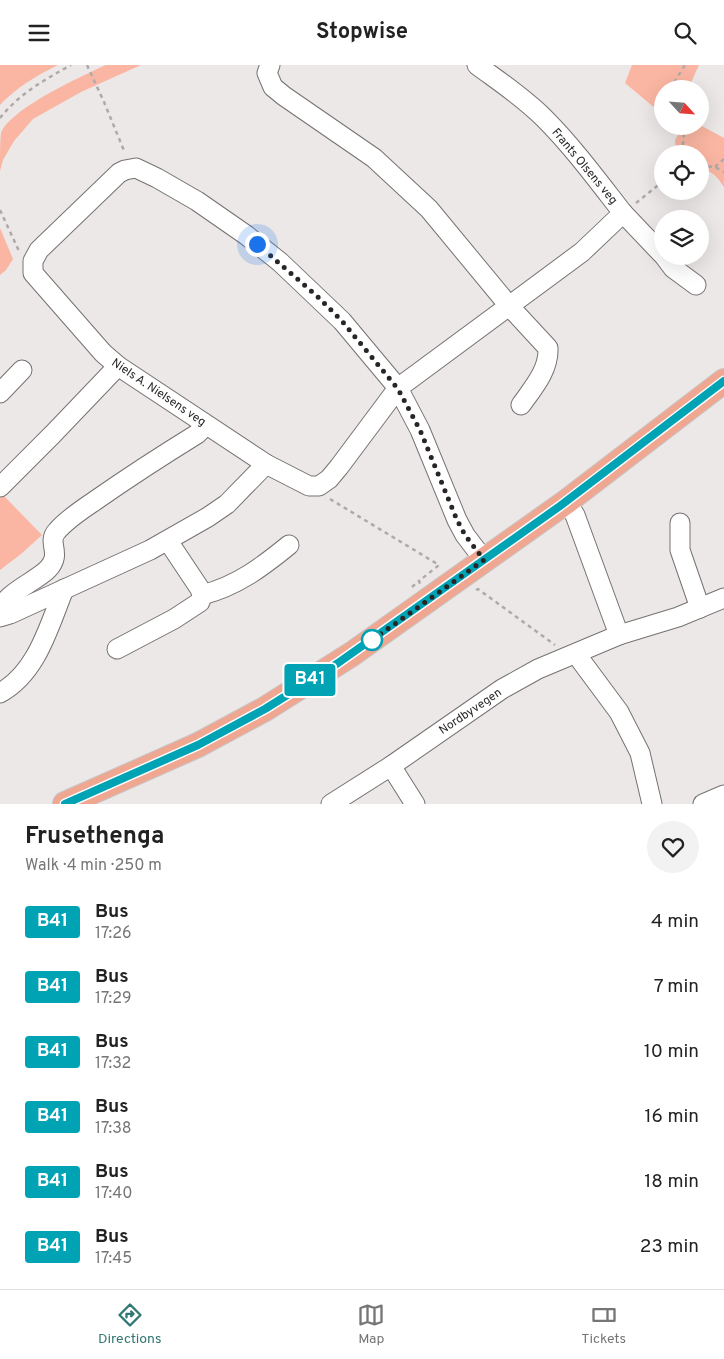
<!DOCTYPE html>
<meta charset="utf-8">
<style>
:root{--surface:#fff;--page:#f2f2f2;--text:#222;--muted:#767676;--line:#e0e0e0;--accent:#2f7771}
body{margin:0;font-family:Overpass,sans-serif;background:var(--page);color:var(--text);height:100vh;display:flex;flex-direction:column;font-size:19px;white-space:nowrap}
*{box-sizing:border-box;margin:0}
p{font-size:16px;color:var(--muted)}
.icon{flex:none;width:28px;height:28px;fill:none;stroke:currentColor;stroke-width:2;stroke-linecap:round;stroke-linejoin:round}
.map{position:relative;height:739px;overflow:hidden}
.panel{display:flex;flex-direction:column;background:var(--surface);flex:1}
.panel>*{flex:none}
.badge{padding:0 10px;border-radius:4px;font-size:18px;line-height:32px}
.needle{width:32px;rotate:116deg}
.controls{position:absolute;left:654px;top:15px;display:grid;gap:10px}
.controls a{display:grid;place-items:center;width:55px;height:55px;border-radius:50%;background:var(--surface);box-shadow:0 5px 20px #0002;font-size:25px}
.you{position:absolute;width:25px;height:25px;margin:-12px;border:4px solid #fff;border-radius:50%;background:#1a73e8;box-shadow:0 0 0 8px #1a73e833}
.map>.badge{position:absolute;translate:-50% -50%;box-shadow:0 0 0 2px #fff}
.round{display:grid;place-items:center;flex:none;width:52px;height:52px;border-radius:26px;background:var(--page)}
.summary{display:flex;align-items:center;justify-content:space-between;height:85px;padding:0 25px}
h1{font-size:24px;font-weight:700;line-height:38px}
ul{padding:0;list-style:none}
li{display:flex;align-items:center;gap:15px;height:65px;padding:0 25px}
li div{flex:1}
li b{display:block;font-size:19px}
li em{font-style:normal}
li .badge{min-width:55px;font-weight:700;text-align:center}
header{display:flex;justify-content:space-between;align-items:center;height:65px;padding:0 25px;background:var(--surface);font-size:22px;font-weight:700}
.dock{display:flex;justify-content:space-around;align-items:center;height:70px;border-top:1px solid var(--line);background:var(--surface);font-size:14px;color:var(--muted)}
.dock a{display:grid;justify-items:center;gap:2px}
.dock .current{color:var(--accent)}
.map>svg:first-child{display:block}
.green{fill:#fab6a2}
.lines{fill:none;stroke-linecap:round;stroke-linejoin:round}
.minor-casing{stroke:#767271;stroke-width:21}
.major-casing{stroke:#c7c6c6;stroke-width:26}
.path{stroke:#aeaaaa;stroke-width:2.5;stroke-dasharray:4 4;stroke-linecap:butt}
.minor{stroke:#fff;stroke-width:19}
.major{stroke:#f0a792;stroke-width:24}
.line-casing{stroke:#fff;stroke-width:11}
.line{stroke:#00a3b4;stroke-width:8}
.walk{stroke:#272525;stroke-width:5;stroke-dasharray:0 9}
.stop-dot{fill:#fff;stroke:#00a3b4;stroke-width:2.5}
.labels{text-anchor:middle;stroke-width:5;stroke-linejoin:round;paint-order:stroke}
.street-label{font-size:12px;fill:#272525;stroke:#fff}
</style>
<header><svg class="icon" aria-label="menu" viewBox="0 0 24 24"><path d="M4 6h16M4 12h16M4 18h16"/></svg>Stopwise<svg class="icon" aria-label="search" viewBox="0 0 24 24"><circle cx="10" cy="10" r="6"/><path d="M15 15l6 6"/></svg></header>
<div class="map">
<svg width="724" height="739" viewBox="0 0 724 739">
<rect width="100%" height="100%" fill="#ece8e7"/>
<g class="green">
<path d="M 0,0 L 58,0 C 36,11 17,22 0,40 Z"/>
<path d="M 106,0 L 141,0 L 81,27 L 33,54 L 14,76 L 3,95 L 0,106 C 0,97 0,75 1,68 C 11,43 82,11 106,0 Z"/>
<polygon points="632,0 699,0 688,24 662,24 662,49 625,18"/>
<path d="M 700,60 L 724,73 L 724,122 C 718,113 712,104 700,105 L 700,89 L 676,89 L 675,75 L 683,61 L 700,61 Z"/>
<polygon points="0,163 13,194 6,205 0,210"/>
<polygon points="3,430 42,470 21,489 0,505 0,433"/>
</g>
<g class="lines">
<g class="minor-casing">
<g id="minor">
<path d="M 270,0 L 267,8 L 273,22 L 284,31 L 374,93 L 429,144 L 510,242 L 548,283 C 549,305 533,323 521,340"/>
<path d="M 477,0 C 500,17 523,32 544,53 C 573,82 598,116 623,148 L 582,187 L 398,323 L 339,402 L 329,414 L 319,421 L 309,421 L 266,399 L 118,301 L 103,288 L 33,208 L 33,196 L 39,185 L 119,108 L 125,105 L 136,103 L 157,113 L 197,136 L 246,170 L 280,197 L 342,256 L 398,323 L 420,365 L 457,455 L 465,470 L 484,495"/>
<polyline points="623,148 662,189"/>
<polyline points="664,191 673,203 696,220"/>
<polyline points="0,328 22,305"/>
<polyline points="0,422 53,369 118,301"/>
<polyline points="566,437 575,450 619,570 678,552 724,533"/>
<polyline points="680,458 680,485 700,543"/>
<path d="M 202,530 C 237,521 262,502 289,480"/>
<path d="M 0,545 C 7,527 35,517 48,504 C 63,488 46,478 57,466 C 67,454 83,444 96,435 C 129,412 163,390 197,369 L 206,360"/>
<polyline points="0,552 10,549 150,485 208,452 227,439 266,399"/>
<polyline points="117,584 174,554 200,537 202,530 200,524 168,476"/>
<polyline points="576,589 619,647 640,688 652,739"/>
<path d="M 0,628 C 37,608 49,561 64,524"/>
<polyline points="391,701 415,739"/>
<polyline points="331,739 391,701 502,624 538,604 619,570"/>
<polyline points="703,739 724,730"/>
</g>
</g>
<g class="major-casing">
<polyline id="major" points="65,739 198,680 265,644 352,589 566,437 724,316"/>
</g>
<g class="path">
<polyline points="87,0 104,37 125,88"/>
<polyline points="670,24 685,0"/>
<path d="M 0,53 C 19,29 44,15 71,0"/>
<polyline points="681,61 684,67 682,89"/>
<polyline points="700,101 715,102 724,107"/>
<polyline points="715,102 724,94"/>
<polyline points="636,138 662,117"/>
<polyline points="0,145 19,186"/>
<polyline points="330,434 439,500 419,516"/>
<polyline points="412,522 419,516 420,519"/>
<polyline points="476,525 478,524 555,580"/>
</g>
<use href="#minor" class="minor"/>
<use href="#major" class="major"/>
</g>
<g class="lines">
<g class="line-casing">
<polyline id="line" points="65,739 198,680 265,644 338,598 560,441 724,316"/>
</g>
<use href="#line" class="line"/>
<polyline class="walk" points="257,179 317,231 342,256 398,324 420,365 457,455 465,470 484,495 368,578 372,575"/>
</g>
<circle class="stop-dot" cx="372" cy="575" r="10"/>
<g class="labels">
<g class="street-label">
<text transform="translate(585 101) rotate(50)" y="4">Frants Olsens veg</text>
<text transform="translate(159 327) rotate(34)" y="4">Niels A. Nielsens veg</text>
<text transform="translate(470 646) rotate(-34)" y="4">Nordbyvegen</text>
</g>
</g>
</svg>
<div class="controls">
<a><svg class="needle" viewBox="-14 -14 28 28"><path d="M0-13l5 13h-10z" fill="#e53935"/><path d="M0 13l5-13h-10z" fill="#767676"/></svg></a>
<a><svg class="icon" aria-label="locate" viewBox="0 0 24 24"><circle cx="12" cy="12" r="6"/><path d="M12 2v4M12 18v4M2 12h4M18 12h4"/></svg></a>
<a><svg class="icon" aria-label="layers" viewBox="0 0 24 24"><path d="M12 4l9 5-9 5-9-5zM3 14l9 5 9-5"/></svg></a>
</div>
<div class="you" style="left:257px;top:179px"></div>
<b class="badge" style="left:310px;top:615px;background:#00a3b4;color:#fff">B41</b>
</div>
<section class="panel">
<div class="summary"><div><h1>Frusethenga</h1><p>Walk · 4 min · 250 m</p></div><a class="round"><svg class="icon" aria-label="heart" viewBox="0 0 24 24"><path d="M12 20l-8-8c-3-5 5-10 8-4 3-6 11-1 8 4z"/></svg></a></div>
<ul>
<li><span class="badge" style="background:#00a3b4;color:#fff">B41</span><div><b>Bus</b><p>17:26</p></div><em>4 min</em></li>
<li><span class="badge" style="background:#00a3b4;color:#fff">B41</span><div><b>Bus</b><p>17:29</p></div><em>7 min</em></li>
<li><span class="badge" style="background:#00a3b4;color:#fff">B41</span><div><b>Bus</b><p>17:32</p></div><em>10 min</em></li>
<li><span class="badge" style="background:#00a3b4;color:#fff">B41</span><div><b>Bus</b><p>17:38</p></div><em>16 min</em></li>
<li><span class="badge" style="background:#00a3b4;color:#fff">B41</span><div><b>Bus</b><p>17:40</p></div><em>18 min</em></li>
<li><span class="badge" style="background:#00a3b4;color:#fff">B41</span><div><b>Bus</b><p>17:45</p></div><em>23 min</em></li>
</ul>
</section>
<nav class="dock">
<a class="current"><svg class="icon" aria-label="directions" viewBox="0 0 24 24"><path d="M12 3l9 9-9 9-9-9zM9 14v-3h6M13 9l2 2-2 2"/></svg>Directions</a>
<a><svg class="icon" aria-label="map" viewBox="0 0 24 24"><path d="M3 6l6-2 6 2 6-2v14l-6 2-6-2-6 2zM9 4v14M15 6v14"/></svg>Map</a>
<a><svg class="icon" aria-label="tickets" viewBox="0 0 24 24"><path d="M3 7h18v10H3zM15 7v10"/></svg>Tickets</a>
</nav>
